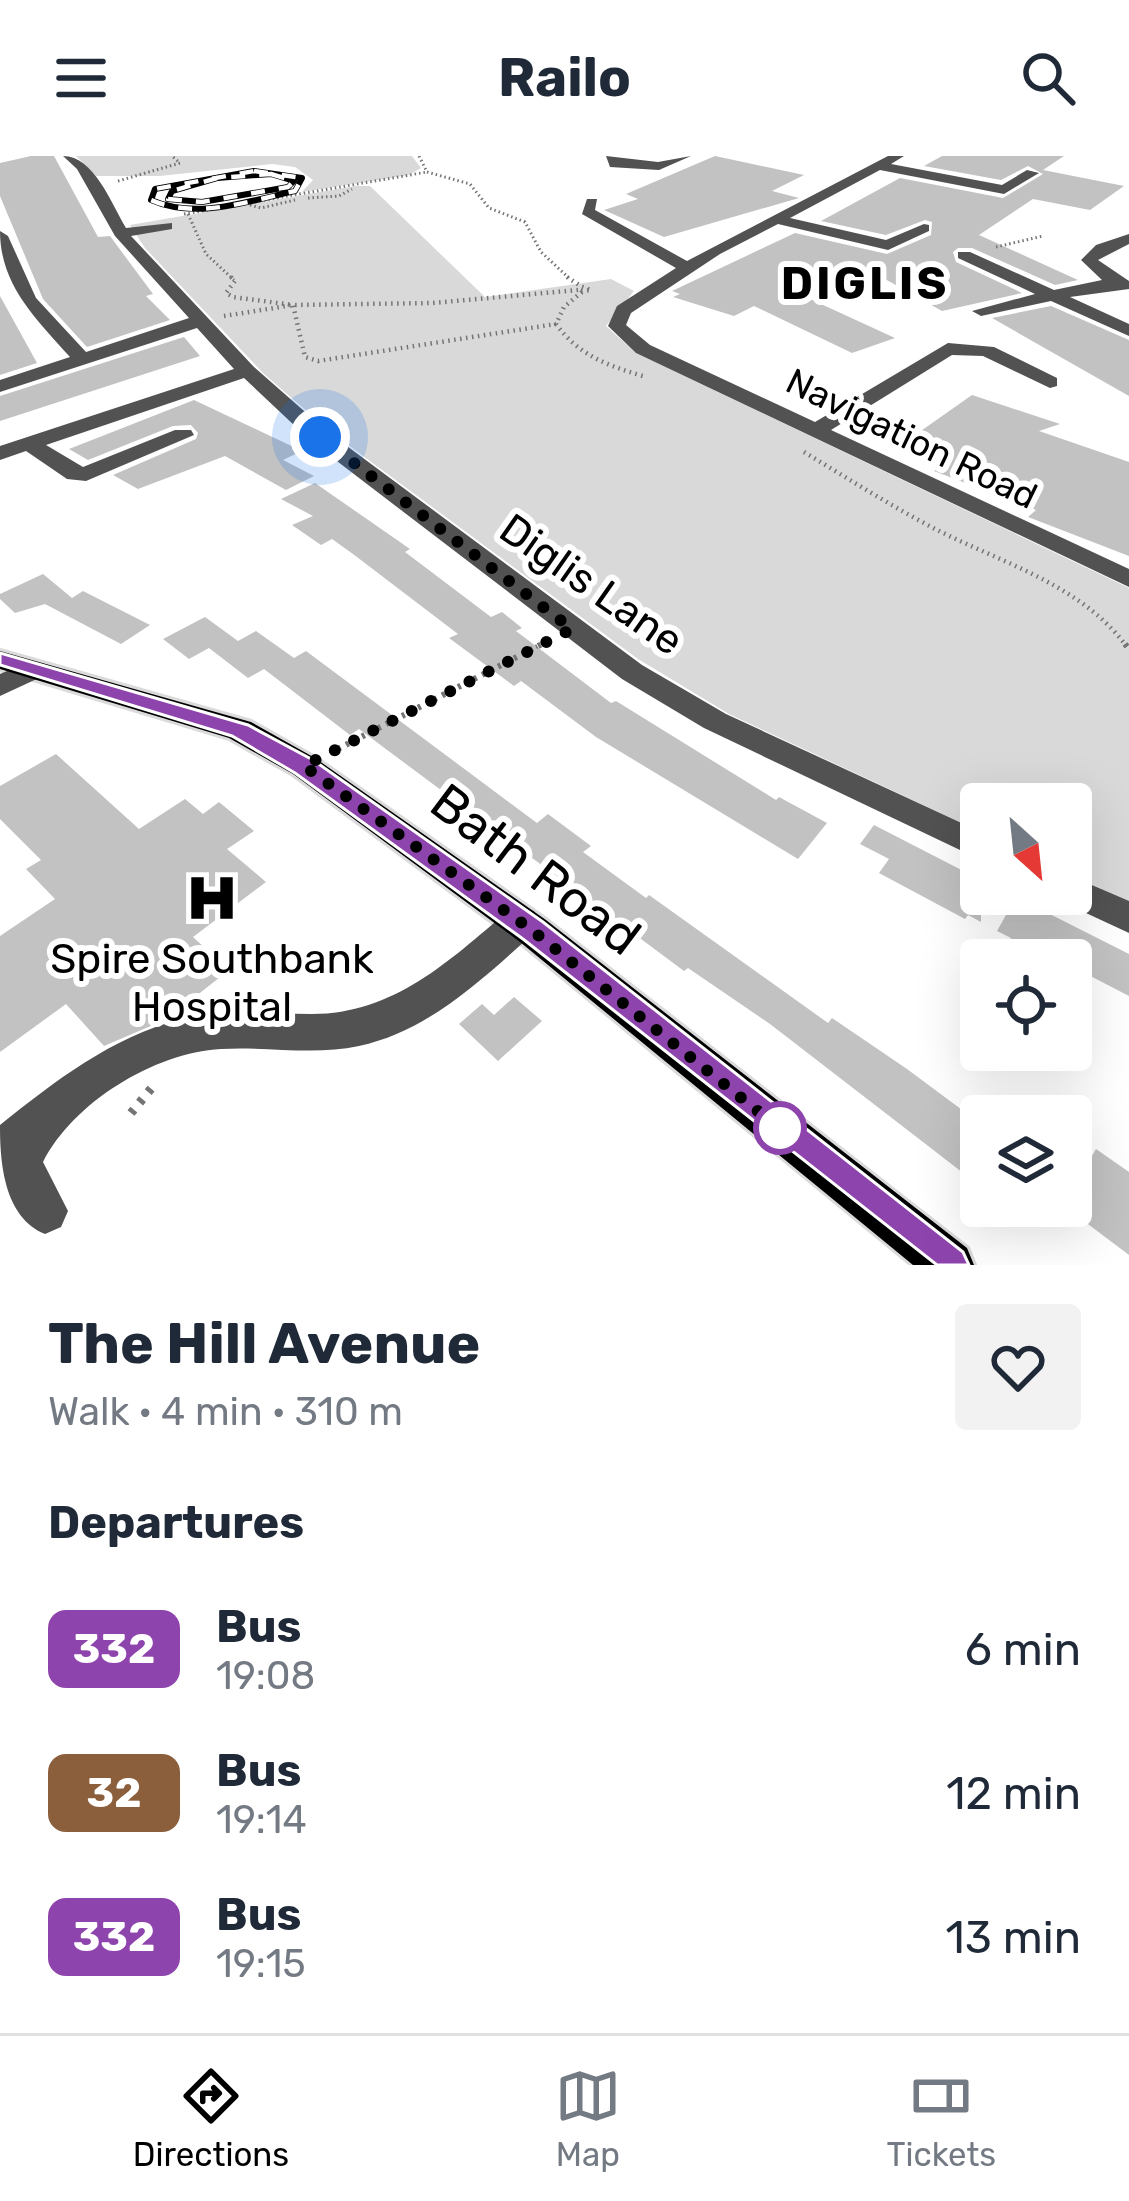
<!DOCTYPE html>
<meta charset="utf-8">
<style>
:root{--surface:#fff;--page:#f2f2f3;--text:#1f2937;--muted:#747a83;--line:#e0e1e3;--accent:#000}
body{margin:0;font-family:Rubik,sans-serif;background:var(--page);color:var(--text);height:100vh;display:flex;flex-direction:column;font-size:45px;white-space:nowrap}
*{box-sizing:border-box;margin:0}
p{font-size:39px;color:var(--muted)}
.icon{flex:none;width:66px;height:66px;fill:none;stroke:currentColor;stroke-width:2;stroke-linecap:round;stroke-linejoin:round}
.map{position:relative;height:1109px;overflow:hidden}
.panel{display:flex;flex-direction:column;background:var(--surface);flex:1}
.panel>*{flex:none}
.badge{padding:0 24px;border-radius:18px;font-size:42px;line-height:78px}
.needle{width:78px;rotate:153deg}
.fabs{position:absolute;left:960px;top:627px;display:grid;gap:24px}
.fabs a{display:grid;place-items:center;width:132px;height:132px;border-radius:12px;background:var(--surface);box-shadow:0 12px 48px #0002;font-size:60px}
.you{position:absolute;width:60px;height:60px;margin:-30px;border:9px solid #fff;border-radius:50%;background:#1a73e8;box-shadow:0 0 0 18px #1a73e833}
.map>.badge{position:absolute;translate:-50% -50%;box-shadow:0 0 0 6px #fff}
h2{padding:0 48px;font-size:45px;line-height:108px}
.round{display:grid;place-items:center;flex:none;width:126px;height:126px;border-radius:12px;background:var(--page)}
.head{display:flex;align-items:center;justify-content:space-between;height:204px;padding:0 48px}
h1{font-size:57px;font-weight:700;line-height:90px}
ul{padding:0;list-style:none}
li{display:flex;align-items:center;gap:36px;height:144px;padding:0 48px}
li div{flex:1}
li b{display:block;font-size:45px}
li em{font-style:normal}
li .badge{min-width:132px;font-weight:700;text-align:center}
header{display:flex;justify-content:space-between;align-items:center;height:156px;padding:0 48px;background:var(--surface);font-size:54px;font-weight:700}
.menu{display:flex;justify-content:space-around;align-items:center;height:168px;border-top:3px solid var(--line);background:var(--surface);font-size:33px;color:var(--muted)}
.menu a{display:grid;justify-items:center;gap:6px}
.menu .active{color:var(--accent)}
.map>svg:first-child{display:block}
.green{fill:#d9d9d9}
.building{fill:#c2c2c2}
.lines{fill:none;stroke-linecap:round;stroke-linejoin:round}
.major-casing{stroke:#dbdbdb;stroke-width:6}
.path-far3{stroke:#747474;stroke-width:3;stroke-dasharray:1.5 3;stroke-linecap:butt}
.path-far2{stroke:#747474;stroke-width:4.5;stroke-dasharray:1.5 4.5;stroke-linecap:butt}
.path-far1{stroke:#747474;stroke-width:6;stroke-dasharray:3 6;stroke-linecap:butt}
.path{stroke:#747474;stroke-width:9;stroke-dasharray:4.5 9;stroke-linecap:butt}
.minor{fill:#525252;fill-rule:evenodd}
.major{fill:#000;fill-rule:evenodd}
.rail-casing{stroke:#000;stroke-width:6}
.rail{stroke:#fff;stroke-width:4.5;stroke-dasharray:14;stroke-linecap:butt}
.line{fill:#8e44ad;stroke:#fff;stroke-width:3}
.walk{stroke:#000;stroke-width:12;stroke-dasharray:0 21.6}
.stop-dot{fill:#fff;stroke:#8e44ad;stroke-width:6}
.labels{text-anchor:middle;stroke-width:12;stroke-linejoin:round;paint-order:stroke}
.far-street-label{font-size:36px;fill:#000;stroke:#fff}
.street-label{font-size:42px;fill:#000;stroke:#fff}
.poi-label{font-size:42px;fill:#000;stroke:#fff}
.far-district-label{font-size:45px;font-weight:bold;letter-spacing:3px;fill:#000;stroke:#fff}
.near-street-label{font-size:51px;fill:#000;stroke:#fff}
</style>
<header><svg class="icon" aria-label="menu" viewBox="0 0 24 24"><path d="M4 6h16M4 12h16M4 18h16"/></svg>Railo<svg class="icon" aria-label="search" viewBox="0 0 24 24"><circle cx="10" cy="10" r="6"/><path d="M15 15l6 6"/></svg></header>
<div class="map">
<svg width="1129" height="1109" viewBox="0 0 1129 1109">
<rect width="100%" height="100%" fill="#fff"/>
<g class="green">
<polygon points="76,0 412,0 421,12 409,19 302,36 313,24 295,11 272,8 160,20 96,20"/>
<polygon points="355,30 370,30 485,141 611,123 634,135 606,170 636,197 1129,432 1129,746 1071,719 1071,648 981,648 981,676 729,558 638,503 332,277 264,218 145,92 130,69"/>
</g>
<g class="building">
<polygon points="31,0 54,0 98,81 110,80 153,138 146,140 170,164 87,191 43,143 0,40 0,7"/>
<polygon points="715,0 804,19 772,35 799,42 664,81 604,54 638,43 626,38"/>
<polygon points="942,0 1064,0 1043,14 1124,30 1090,54 1033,43 979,79 1078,124 1055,129 972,92 958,92 953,96 956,106 1022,137 942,155 869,114 850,109 797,137 895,182 852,197 754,150 734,160 673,141 680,138 672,135 795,77 887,98 931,79 932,66 925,64 886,79 821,65 900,22 1003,42 1043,18 1028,10 1001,24 924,10"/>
<polygon points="0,140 37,207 0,219"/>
<polygon points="1051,150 1129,184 1129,240 992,162"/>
<polygon points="184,181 200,200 0,265 0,240"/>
<polygon points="972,239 1060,268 1039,275 1129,306 1129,400 1028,361 1036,354 934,315 943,308 898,291"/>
<polygon points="194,244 302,295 283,304 314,320 286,334 225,300 138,333 113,319 196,283 198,277 191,269 173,270 88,304 69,293"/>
<polygon points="315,327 410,393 405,396 491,461 502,456 522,472 516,475 611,547 616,545 776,644 779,641 827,667 798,703 596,581 521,525 514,530 449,482 458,478 353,398 332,383 321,389 292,369 313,360 281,343"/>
<polygon points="43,418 72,442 83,435 150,469 121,488 45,448 15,457 0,443 0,438"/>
<polygon points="205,461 238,485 256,475 294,502 306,495 537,667 548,658 591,690 583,696 646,742 649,739 828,867 832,862 907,913 981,968 981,1001 967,1020 770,868 688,812 684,815 359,573 350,579 264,513 248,522 209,492 189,503 163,483"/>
<polygon points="56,598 139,673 185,643 203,658 219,646 254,675 227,693 266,726 193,781 229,814 167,863 104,890 66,848 0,896 0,780 55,743 26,713 41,704 0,663 0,630"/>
<polygon points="874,669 981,724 981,766 968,759 965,763 879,717 889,703 860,688"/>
<polygon points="1016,741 1129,798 1129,840 1071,810 1071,804 999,804 1011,782 997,775"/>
<polygon points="514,841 542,865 498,905 459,868 482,848 494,859"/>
<polygon points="1096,993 1129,1016 1129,1099 1064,1050 1071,1050 1071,1036"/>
</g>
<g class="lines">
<g class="major-casing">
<polygon id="major" points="0,495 251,566 315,602 546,764 967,1092 974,1109 913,1109 520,786 293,618 229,582 0,513"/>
</g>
<g class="path-far3">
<polyline points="419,0 427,16"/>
<polyline points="427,16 470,28 489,52 525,66 541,96 571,124"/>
<polyline points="118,25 180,7 172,0"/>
<polyline points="308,42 339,40 352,33"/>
<polyline points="250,49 261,52 295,44"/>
<polyline points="184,58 427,16"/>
<polyline points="188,58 206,98 234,124"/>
<polyline points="996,91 1043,80"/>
</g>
<g class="path-far2">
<polyline points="231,121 235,125 226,137 233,141 293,149 305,201 318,205 556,168"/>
<polyline points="567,121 582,131"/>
<polygon points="582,131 591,134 581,135"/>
<path d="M 582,136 L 564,151 L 556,168 C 579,200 609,210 646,221"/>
<polyline points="224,160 293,149 433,147 578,134"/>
<path d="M 804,296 C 844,320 883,345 924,367 C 993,405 1079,425 1127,491"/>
<polyline points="536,491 547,485"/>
</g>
<g class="path-far1">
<polyline points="1125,488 1129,493"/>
<polyline points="330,597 542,488"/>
</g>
<polyline class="path" points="131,957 155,928"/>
<g class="minor">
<path d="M 63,0 C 94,0 111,47 126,72 L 172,67 L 172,73 L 131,80 L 254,211 L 328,276 L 642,509 L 726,558 L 981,676 L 981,704 L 704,572 L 622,523 L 312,286 L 244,222 L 46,289 L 83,311 L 175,274 L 191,274 L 194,279 L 86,325 L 67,323 L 26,295 L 0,304 L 0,290 L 234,213 L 197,172 L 0,236 L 0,224 L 70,201 C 36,163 0,129 0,75 L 8,80 L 36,142 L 86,196 L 189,162 L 115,80 L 77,13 Z"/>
<polygon points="606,0 658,6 691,0 659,14 610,11"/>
<polygon points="888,0 904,0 891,8 1002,29 1027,14 1039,17 1004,38 880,14 790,62 886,84 924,68 929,69 929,75 888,94 778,68 720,98 631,157 626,169 650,189 815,266 948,187 994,191 1057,222 1057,230 1050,232 983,200 952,199 831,274 1129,413 1129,431 636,197 608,170 617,150 676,112 582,58 587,43 597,43 595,54 687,105"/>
<polygon points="1129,78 1129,88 1098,104 1129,125 1129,133 1070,141 1129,168 1129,180 1051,145 981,160 972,155 1035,138 958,102 958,96 970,96 1054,134 1102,124 1081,104 1096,89"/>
<polygon points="31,505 45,514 41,521 0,540 0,518"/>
<polygon points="1071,720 1129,745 1129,777 1058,744 1055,738 1071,738"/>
<path d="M 521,751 L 534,755 L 539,766 L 534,777 C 482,823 429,875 359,890 C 313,900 267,890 221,893 C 153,897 73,947 43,1006 L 68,1055 L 61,1071 L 45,1078 C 4,1061 0,1007 0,969 C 55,925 112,881 181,863 C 223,851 267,858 310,858 C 392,859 448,806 508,755 Z"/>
</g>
<use href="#major" class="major"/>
<g class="rail-casing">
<g id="rail">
<path d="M 254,15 L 302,22 L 295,35 C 248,45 197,64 151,44 L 155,33 Z"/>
<polygon points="271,18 294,25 288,31 202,46 168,43 172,35 217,22"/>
</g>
</g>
<use href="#rail" class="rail"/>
</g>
<polygon class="line" points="0,497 248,569 313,604 543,766 963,1096 969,1109 937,1109 523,783 295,617 232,580 0,509"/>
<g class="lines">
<polyline class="walk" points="320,281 572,473 304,610 533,775 795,985 780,972"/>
</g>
<defs>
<g id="hospital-bare" transform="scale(4.14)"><path d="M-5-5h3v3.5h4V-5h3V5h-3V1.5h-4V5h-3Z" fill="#000" stroke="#fff" stroke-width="2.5" paint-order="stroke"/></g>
</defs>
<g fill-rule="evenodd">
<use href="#hospital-bare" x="212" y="742"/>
</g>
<circle class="stop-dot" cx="780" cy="972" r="24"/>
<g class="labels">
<g class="far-street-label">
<text transform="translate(912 282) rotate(26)" y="13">Navigation Road</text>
</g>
<g class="street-label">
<text transform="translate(592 428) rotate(35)" y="15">Diglis Lane</text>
</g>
<g class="poi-label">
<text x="212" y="817">Spire Southbank<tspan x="212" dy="48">Hospital</tspan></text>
</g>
<g class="far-district-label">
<text x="865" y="143">DIGLIS</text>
</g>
<g class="near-street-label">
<text transform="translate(536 713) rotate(37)" y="18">Bath Road</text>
</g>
</g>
</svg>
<div class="fabs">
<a><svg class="needle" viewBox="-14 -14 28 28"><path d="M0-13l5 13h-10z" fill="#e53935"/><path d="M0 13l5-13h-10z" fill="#747a83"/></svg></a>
<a><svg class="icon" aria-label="locate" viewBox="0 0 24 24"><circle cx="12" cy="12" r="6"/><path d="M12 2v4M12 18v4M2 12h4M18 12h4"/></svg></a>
<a><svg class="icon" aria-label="layers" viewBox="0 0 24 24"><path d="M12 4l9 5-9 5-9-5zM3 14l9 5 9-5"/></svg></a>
</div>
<div class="you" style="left:320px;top:281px"></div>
</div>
<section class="panel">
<div class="head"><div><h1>The Hill Avenue</h1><p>Walk · 4 min · 310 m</p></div><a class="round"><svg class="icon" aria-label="heart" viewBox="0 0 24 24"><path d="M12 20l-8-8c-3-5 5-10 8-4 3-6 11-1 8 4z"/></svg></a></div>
<h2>Departures</h2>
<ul>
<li><span class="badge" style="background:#8e44ad;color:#fff">332</span><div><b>Bus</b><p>19:08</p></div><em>6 min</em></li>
<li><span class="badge" style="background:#8b5e3c;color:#fff">32</span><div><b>Bus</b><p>19:14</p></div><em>12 min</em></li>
<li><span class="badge" style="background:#8e44ad;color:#fff">332</span><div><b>Bus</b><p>19:15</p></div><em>13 min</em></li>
</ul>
</section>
<nav class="menu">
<a class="active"><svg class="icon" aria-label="directions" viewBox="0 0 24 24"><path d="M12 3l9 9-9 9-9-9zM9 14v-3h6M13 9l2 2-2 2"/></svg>Directions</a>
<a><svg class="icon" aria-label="map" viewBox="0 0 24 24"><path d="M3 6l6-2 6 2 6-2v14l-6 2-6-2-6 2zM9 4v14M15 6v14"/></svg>Map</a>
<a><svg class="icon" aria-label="tickets" viewBox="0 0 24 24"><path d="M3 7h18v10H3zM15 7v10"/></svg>Tickets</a>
</nav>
